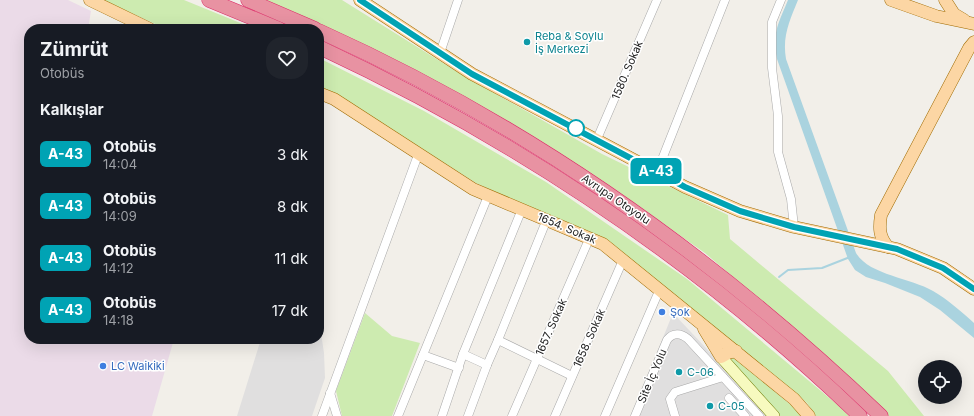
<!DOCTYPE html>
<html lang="tr">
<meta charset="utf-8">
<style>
:root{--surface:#171b24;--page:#20242c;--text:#f1f3f6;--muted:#9ea1a6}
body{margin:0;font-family:Inter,sans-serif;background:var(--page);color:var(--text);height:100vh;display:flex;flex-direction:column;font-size:15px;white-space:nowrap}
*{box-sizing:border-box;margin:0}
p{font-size:13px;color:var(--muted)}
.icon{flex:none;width:22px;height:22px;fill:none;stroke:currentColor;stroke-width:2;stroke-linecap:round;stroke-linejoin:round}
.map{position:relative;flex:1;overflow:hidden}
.side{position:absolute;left:24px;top:24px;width:300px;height:320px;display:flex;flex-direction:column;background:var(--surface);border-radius:16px;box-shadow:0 4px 16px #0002}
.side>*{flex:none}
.badge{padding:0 8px;border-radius:6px;font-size:14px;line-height:26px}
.tools{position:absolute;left:918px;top:360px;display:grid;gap:8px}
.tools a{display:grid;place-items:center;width:44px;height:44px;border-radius:50%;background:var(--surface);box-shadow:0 4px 16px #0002;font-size:20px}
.map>.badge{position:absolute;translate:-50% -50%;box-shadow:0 0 0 2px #fff}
h2{padding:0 16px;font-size:15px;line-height:36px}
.round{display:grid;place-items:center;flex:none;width:42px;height:42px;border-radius:16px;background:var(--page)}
.summary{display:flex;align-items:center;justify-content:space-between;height:68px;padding:0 16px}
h1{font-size:19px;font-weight:700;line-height:30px}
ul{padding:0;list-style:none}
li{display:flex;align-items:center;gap:12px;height:52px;padding:0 16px}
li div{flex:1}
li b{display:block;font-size:15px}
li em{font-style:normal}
li .badge{min-width:44px;font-weight:700;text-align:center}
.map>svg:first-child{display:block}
.residential{fill:#e0dfdf}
.industrial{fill:#ebdbe8}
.grass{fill:#cdebb0}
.water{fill:#aad3df}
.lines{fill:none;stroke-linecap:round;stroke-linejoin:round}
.stream{stroke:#aad3df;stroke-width:2}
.street-casing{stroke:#a9a9a9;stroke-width:9}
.secondary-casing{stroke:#707d05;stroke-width:12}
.primary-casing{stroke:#a06b00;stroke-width:13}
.highway-casing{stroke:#dc2a67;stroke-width:15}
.street{stroke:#fff;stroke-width:8}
.secondary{stroke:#f7fabf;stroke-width:11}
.primary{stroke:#fcd6a4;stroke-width:12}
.highway{stroke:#e892a2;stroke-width:14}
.line-casing{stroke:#fff;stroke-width:9}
.line{stroke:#00a3b4;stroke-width:6}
.culture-dot{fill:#0f9aa8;stroke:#fff;stroke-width:1.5}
.stop-dot{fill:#fff;stroke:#00a3b4;stroke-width:2}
.shop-dot{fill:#3f7fe0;stroke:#fff;stroke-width:1.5}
.labels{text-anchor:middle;stroke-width:3;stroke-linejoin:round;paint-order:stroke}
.culture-label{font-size:11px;fill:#0d838f;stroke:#fff;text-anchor:start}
.street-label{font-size:11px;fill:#222;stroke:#fff}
.shop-label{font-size:11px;fill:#366cbe;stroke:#fff;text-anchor:start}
</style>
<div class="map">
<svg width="974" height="416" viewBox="0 0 974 416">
<rect width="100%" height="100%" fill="#f2efe9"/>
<g class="residential">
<polygon points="673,313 770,416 631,416"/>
<polygon points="319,320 324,353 325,378 312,416 237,416 261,339 319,339"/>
</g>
<polygon class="industrial" points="0,0 68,0 91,11 88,29 29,29 29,339 174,339 152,416 0,416"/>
<g class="grass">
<polygon points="103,0 184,0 255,29 166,29"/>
<polygon points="264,0 342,0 459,73 602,154 728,215 730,239 888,371 924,416 889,416 829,359 705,253 632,202 469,99 381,53"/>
<polygon points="319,58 424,111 546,182 687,279 839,406 849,416 816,416 807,403 796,393 601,240 476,183 337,95 319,88"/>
<polygon points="365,313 392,336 420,343 392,416 342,416 336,391"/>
<polygon points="732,356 798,411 801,416 777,416 730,361"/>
</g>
<path class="water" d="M 788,0 L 798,0 C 790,20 782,36 786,59 L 856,253 C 869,275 911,278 933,291 C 947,299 962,312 974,323 L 974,338 L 940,310 L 920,297 L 885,283 L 866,277 L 855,270 L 848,259 L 777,59 C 772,33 778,24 788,0 Z"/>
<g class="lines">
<polyline class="stream" points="779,277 788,270 822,268 850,257"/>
<g class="street-casing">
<g id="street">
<polyline points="781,0 772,22 772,68 778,116 778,152 791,199 794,227"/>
<polyline points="440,53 458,0"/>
<polyline points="597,139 657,0"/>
<polyline points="657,172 725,0"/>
<polyline points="498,340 547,219"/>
<polyline points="463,354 522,209"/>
<polyline points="423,355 459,368"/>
<polyline points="330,393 337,416"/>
<polyline points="729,398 745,416"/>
<polyline points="322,416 418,155"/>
<polyline points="398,416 488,196"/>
<polyline points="442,416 463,354 487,365 498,340 572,376"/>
<polyline points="468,416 487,365"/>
<polyline points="512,416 590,237"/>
<polyline points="555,416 623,260"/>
<polyline points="605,416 659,291"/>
<path d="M 635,416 L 667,340 C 673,332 681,333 688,339 L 759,416"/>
<polyline points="675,416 670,399 675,392 723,377"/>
</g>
</g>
<g class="secondary-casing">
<polyline id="secondary" points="721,357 774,416"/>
</g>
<g class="primary-casing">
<g id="primary">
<polyline points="90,0 150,29"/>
<polyline points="360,0 472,74 685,187 740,211 794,227 897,249 943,268 974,289"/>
<polyline points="891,0 936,16 974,24"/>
<polyline points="945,0 954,14 964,20"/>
<polyline points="319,93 334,99 473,189 603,244 794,399 809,416"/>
<path d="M 888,247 C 879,237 879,228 881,215 L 969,48 L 974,42"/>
<polyline points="704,329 721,357 728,353 736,351"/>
</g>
</g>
<g class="highway-casing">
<g id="highway">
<polyline points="209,0 279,29"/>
<polyline points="248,0 315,29"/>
<path d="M 319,31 C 530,126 714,256 881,416"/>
<path d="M 319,47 C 518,140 702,264 860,416"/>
</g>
</g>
<use href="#street" class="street"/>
<use href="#secondary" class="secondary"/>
<use href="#primary" class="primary"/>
<use href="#highway" class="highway"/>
</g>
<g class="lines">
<g class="line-casing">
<polyline id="line" points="360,0 472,74 685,187 740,211 794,227 897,249 943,268 974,289"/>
</g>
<use href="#line" class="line"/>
</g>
<g class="culture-dot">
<circle cx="527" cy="42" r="4"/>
<circle cx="679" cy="372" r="4"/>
<circle cx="710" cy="406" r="4"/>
</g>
<circle class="stop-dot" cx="576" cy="128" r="8"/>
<g class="shop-dot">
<circle cx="662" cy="312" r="4"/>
<circle cx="103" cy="366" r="4"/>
</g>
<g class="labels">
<g class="culture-label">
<text x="535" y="40">Reba &amp; Soylu<tspan x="535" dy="13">İş Merkezi</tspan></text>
<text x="687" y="376">C-06</text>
<text x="718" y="410">C-05</text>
</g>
<g class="street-label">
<text transform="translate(627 70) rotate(-67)" y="4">1580. Sokak</text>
<text transform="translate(616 199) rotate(34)" y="4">Avrupa Otoyolu</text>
<text transform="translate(567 228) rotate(23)" y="4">1654. Sokak</text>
<text transform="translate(551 327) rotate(-66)" y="4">1657. Sokak</text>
<text transform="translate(589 338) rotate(-66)" y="4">1658. Sokak</text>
<text transform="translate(652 376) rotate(-67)" y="4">Site İç Yolu</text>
</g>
<g class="shop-label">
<text x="670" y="316">Şok</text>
<text x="111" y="370">LC Waikiki</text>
</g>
</g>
</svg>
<div class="tools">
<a><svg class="icon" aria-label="locate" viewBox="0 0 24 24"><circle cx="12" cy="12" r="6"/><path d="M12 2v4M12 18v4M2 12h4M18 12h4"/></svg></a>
</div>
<b class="badge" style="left:656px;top:171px;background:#00a3b4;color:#fff">A-43</b>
<section class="side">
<div class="summary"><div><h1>Zümrüt</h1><p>Otobüs</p></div><a class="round"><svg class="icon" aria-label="heart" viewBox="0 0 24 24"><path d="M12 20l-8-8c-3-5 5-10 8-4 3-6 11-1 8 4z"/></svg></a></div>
<h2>Kalkışlar</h2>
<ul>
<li><span class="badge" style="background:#00a3b4;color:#fff">A-43</span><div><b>Otobüs</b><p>14:04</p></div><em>3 dk</em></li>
<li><span class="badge" style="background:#00a3b4;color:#fff">A-43</span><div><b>Otobüs</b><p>14:09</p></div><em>8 dk</em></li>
<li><span class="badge" style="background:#00a3b4;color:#fff">A-43</span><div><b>Otobüs</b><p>14:12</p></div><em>11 dk</em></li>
<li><span class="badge" style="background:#00a3b4;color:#fff">A-43</span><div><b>Otobüs</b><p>14:18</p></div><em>17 dk</em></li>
</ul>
</section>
</div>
